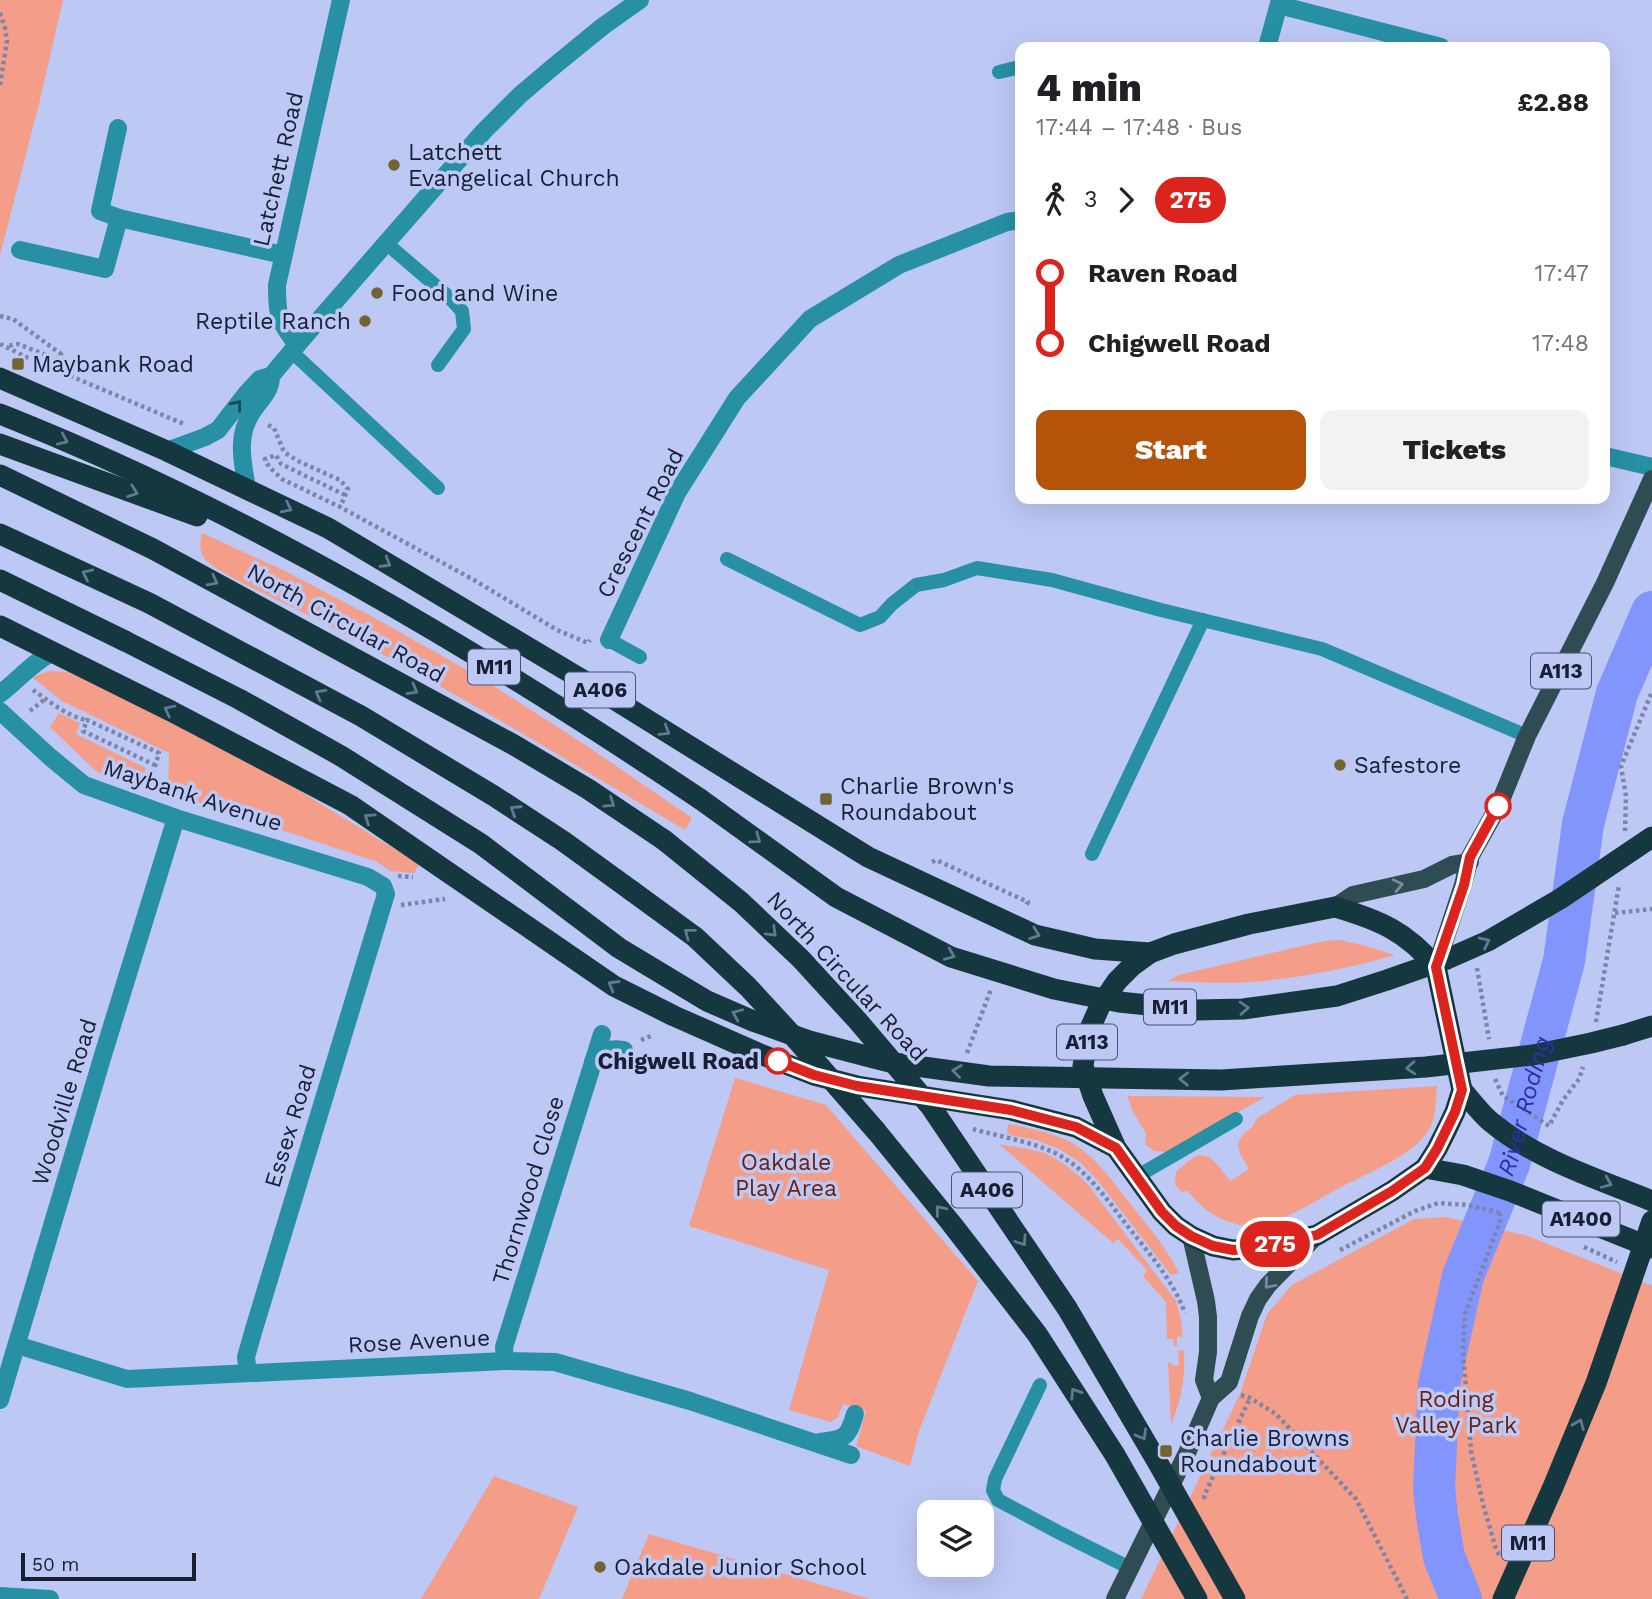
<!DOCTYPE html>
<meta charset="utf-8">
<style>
:root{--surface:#fff;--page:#f2f2f2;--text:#202124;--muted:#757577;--accent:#b45309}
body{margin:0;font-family:"Work Sans",sans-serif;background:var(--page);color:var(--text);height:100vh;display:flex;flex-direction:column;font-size:26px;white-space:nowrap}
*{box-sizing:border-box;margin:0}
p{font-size:23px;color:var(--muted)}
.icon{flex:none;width:38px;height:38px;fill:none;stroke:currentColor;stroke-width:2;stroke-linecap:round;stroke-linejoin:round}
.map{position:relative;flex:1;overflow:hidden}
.panel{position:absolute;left:1015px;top:42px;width:595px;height:462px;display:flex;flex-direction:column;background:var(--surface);border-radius:14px;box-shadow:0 7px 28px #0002}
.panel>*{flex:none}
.badge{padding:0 14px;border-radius:23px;font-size:24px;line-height:46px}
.tools{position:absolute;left:917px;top:1500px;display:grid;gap:14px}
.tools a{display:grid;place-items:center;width:77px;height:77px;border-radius:14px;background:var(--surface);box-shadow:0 7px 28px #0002;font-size:35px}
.scale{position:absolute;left:21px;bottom:18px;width:175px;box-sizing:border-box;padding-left:7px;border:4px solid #191e33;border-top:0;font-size:19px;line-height:24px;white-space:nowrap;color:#191e33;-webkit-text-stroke:5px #bdc8f5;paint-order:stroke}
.map>.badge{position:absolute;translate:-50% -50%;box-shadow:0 0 0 4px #fff}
.legs{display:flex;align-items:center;gap:10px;height:77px;padding:0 21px;font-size:23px}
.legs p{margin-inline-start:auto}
.head{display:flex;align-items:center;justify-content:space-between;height:119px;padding:0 21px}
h1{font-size:38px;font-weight:800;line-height:52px}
.action{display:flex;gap:14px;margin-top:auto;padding:14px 21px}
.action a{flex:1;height:80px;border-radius:14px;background:var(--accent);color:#fff;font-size:28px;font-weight:800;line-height:80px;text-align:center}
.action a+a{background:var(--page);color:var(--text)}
ul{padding:0 21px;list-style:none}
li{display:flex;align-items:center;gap:24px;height:70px;font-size:26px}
li i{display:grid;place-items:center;width:10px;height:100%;margin:0 9px;background:currentColor}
li i::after{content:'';width:18px;height:18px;margin:-9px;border:5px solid;border-radius:50%;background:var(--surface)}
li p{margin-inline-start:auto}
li:first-child i{background:linear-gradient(#0000 50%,currentColor 0)}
li:last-child i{background:linear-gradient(currentColor 50%,#0000 0)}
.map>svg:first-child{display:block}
.green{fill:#f49d89}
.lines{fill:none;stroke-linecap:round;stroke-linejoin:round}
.river{stroke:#8295fd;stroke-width:42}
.path{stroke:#7c85a8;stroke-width:4.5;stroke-dasharray:3.5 3.5;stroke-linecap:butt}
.lane{stroke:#2790a5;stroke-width:14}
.street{stroke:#2790a5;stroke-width:18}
.primary{stroke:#2f4c53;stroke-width:18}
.highway{stroke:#153840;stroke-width:21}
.highway-bridge{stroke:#153840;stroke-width:21}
.oneway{stroke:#1e465b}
.oneway2{stroke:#617991}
.oneway3{stroke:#768aa4}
.line-1-casing{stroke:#fff;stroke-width:16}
.line-1{stroke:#dc241f;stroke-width:10}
.poi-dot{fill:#726431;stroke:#bdc8f5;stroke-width:2.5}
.stop-1-dot{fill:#fff;stroke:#dc241f;stroke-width:3.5}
.labels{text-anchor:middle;stroke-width:7;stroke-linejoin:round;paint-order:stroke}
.shield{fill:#bdc8f5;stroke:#4a516d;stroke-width:2}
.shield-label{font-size:21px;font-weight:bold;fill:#191e33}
.poi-label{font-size:23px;fill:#191e33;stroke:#bdc8f5;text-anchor:start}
.street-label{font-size:23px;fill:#191e33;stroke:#bdc8f5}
.stop-label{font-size:23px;font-weight:bold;fill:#191e33;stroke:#bdc8f5;text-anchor:end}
.park-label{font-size:23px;fill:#691f0e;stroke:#bdc8f5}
.water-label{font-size:24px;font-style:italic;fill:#2f2ea4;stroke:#bdc8f5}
</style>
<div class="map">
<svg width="1652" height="1599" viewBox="0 0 1652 1599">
<rect width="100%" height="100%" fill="#bdc8f5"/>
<g class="green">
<polygon points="0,0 63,0 39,104 0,255"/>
<path d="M 202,533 L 283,570 L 382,622 L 481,678 L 584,744 L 692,818 L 685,830 C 558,755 433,678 302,612 C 283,602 214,572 204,558 C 199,550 200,541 202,533 Z"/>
<polygon points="50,671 69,672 231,749 419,864 414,873 390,871 377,862 168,792 169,753 62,701 32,677"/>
<polygon points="59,713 80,723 76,734 146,768 141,785 97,772 50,727"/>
<path d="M 1340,940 L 1362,945 L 1395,955 C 1347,969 1300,978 1250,982 C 1223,984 1196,982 1168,981 L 1179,975 L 1310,944 L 1326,941 Z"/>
<polygon points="735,1078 826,1105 978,1281 919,1431 910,1466 856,1446 866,1411 843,1404 838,1417 831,1422 789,1410 829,1270 689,1226"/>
<path d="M 1437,1086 C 1436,1100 1436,1116 1430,1128 C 1427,1132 1423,1138 1420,1141 C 1399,1161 1366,1174 1341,1187 C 1316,1200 1285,1222 1257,1225 C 1230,1228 1204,1213 1188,1191 L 1181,1192 L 1175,1184 L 1176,1172 C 1204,1144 1210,1154 1230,1181 L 1249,1169 C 1242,1156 1231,1146 1245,1133 C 1250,1128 1254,1127 1256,1119 L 1295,1095 Z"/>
<polygon points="1127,1096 1265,1097 1165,1152 1154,1151 1145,1144 1146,1133 1133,1112"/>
<path d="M 1008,1124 C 1029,1128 1055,1133 1074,1144 C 1097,1158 1113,1182 1129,1202 C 1147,1225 1166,1247 1179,1273 L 1171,1275 L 1098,1181 L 1081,1163 L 1059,1149 L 1036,1140 L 1010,1135 L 1007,1132 Z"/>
<path d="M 999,1144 C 1013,1147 1030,1148 1044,1153 C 1061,1160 1077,1173 1089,1186 L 1176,1301 L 1181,1319 L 1183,1337 L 1177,1336 L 1177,1346 L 1174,1346 L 1173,1339 L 1167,1339 L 1166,1302 L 1143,1276 L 1147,1270 L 1118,1239 L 1113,1243 Z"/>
<polygon points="1445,1217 1528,1236 1652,1286 1652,1599 1141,1599 1240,1394 1267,1314 1292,1285 1414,1219"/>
<path d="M 1184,1350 C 1185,1380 1182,1397 1171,1425 L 1168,1363 L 1172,1363 L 1173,1366 L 1179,1365 L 1178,1351 Z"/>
<polygon points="494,1476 578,1507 539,1599 421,1599"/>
<polygon points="649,1534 870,1599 622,1599"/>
</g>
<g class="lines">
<path class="river" id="s1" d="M 1461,1599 L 1444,1557 L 1437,1516 L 1434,1487 L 1439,1384 L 1463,1276 L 1509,1164 L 1564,961 L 1583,824 L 1617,693 L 1652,612"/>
<g class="path">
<polyline points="0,13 5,28 7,41 0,85"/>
<polyline points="0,316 13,319 61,354 56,359 18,344 7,346"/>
<polyline points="0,344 28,358 184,424"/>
<polyline points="268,425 274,428 284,452 298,461 340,480 348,489 340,507"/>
<polyline points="345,495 281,464 276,455 265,459 269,467 282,479 340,507 474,580 557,630 588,643 590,640"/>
<path d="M 33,690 C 49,701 68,717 87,720"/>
<polyline points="30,711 45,699"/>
<polyline points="149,787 159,753 87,720 83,731 155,765"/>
<polyline points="1625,831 1626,796 1621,766 1652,692"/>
<polyline points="932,862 936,860 1028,902 1025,907"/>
<polyline points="398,876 413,877"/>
<polyline points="401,905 445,899"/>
<polyline points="1615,913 1652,909"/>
<polyline points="1477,968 1489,1039"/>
<polyline points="1596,1022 1619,885"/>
<polyline points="641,1040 653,1035"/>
<polyline points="967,1053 991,989"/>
<polyline points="1495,1079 1503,1096 1549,1126 1563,1100 1579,1079 1583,1067"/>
<path d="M 973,1129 C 1000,1137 1041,1143 1064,1158 C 1090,1174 1108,1201 1126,1224 C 1148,1252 1173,1280 1185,1313"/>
<polyline points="1584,1247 1617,1262"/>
<polyline points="1340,1250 1415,1211 1438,1203 1468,1205 1501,1213"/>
<polyline points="1241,1395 1250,1398 1276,1414 1356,1499 1407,1599"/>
<polyline points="1205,1499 1204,1496 1250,1398"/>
<polyline points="1499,1555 1496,1549 1483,1504 1471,1451 1463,1352 1465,1314 1500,1222 1500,1213"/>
</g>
<g class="lane">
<polyline points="999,72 1020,67"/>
<polyline points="386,243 450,298 462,311 464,329 438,365"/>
<polyline points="292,352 438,488"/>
<polyline points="727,559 860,625 880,617 892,604 916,585 944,580 977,568 1052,580 1161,610 1322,649 1527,736"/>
<polyline points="609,640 640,657"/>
<polyline points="1092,854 1203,620"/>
<polyline points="1136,1177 1236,1119"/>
<polyline points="1040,1385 995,1479 993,1490 998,1500 1058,1532 1130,1568"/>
</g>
<g class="street">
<polyline points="1279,5 1441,47"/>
<polyline points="1267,47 1280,0"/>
<polyline points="118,128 100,211 119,218 283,255"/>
<polyline points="20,250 105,269 119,218"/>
<path d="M 297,345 C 278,320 277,316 277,285 L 341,0"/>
<polyline points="167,451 205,437 218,430 246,394 260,379 271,376 297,345 484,131 520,95 553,67 602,27 640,0"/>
<polyline points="1605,456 1652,467"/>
<path d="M 247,489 C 243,464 236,437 251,414 C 259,400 271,393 271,376"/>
<polyline points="609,640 677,493 737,398 810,319 899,265 1007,222 1020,220"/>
<path d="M 0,694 C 18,680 33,662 53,652"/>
<polyline points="0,711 50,757 84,785 176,818 368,877 383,886 386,894 254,1329 246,1357 248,1373"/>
<path d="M 593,1062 C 604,1052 608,1047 624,1050"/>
<polyline points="17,1345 127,1379 505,1361 555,1362 690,1401 851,1455"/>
<polyline points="505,1361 504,1347 602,1034"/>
<polyline points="0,1400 103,1055 176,818"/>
<path d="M 820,1442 C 845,1439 848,1438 855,1414"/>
<polyline points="0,1596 50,1599"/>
</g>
<g class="primary">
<polyline points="1335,907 1353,895 1424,879 1452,865 1470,862"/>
<polyline points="1436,967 1463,885 1470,857 1499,805 1527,736 1605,583 1652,479"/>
<polyline points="1191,1236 1206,1301 1208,1317 1208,1352 1204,1380 1211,1398"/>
<polyline points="1115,1599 1187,1453 1211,1398 1229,1382 1250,1316 1258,1299 1268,1285 1317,1235"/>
</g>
<g class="highway">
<polyline points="0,378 167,451 328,528 596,688 868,857 1035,935 1095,949 1150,953"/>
<path d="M 0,414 C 248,512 479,651 700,799"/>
<polyline points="0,444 197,516"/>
<polyline points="0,475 153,549 514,745 588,789 664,840"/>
<polyline points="0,534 149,603 361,716 494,796 563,841 632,891"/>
<polyline points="0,580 125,641"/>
<polyline points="0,626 171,711 350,805 614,986 674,1016 760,1054 814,1075 857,1086 1011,1110 1076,1127 1116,1148"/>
<path d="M 1335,907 C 1379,920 1406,931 1436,967 L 1462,1090 L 1455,1112 L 1447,1129 L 1437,1149 L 1425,1168 L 1392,1191 L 1317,1235 L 1260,1248 L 1233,1250 L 1213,1246 L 1191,1236 L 1176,1226 L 1162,1212 L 1116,1148 L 1093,1096 L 1083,1066 L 1088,1033 L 1100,1006 L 1117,981 L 1132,966 L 1150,953 L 1174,944 L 1249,924 Z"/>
<polyline points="1623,1035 1652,1026"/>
<path d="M 1462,1090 C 1471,1100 1480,1113 1491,1122 C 1537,1160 1598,1179 1652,1201"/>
<polyline points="1425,1168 1463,1175 1510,1191 1652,1248"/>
</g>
<g class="highway-bridge">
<polyline points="125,641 239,699 341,756 481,844 619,948 707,1001 753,1021 809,1041 874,1058 894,1063 989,1076 1221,1080 1426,1067 1533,1055 1591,1043 1623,1035"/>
<polyline points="700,799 836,897 951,957 1054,989 1119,1002 1196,1010 1243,1009 1337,996 1387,980 1447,959 1488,941 1560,899 1652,837"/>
<polyline points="664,840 741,902 801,959 857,1020 931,1107 1067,1308 1158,1463 1235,1599"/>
<polyline points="632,891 695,937 748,987 795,1038 877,1132 951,1223 1037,1334 1115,1455 1197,1599"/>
<polyline points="1503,1599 1553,1487 1596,1383 1652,1221"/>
</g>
</g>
<defs><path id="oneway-chevron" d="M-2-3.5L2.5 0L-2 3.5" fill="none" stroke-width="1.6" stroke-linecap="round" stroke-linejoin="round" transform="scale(1.75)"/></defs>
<use class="oneway" href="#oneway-chevron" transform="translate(237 405) rotate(-51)"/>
<g class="oneway2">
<use href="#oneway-chevron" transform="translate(63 440) rotate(24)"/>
<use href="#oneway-chevron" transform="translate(133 492) rotate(20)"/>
<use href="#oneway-chevron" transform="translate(287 508) rotate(26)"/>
<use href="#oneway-chevron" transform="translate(386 563) rotate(31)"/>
<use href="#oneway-chevron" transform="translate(87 574) rotate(-155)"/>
<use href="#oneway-chevron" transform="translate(213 581) rotate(28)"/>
<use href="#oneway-chevron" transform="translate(413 690) rotate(29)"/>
<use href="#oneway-chevron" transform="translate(320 694) rotate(-151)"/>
<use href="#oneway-chevron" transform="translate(169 710) rotate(-153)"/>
<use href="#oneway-chevron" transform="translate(665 731) rotate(32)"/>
<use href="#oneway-chevron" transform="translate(610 803) rotate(34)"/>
<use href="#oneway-chevron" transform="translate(515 810) rotate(-147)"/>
<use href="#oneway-chevron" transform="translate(369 818) rotate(-146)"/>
<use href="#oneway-chevron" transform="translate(756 839) rotate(36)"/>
<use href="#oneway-chevron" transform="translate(772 932) rotate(44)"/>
<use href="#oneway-chevron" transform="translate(689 933) rotate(-142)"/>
<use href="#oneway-chevron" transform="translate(1035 934) rotate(20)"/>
<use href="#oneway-chevron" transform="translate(1485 942) rotate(-26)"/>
<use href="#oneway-chevron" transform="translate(950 955) rotate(23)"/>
<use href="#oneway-chevron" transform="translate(613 985) rotate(-149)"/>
<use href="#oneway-chevron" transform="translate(1244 1008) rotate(-4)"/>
<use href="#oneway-chevron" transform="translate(737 1014) rotate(-157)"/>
<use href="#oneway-chevron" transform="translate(1411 1068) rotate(176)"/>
<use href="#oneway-chevron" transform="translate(957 1071) rotate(-172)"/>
<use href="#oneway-chevron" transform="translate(1184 1079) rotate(-179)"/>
<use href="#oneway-chevron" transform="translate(1607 1183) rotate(23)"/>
<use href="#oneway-chevron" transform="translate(940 1210) rotate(-129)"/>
<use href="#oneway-chevron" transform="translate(1022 1241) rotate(56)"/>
<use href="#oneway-chevron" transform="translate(1075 1393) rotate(-123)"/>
<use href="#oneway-chevron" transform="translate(1579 1424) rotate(-68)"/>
<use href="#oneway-chevron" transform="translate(1142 1435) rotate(60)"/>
</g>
<g class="oneway3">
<use href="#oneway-chevron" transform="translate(1398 885) rotate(-13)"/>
<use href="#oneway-chevron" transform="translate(1269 1284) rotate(131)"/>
</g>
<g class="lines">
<g class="line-1-casing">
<polyline id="line-1" points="778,1061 814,1075 857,1086 1011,1110 1076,1127 1116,1148 1162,1212 1176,1226 1191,1236 1213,1246 1233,1250 1260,1248 1317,1235 1392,1191 1425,1168 1437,1149 1455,1112 1462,1090 1436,967 1464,885 1470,857 1498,806"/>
</g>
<use href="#line-1" class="line-1"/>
</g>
<g class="poi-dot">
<circle cx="394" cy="165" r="7"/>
<circle cx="377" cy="293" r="7"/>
<circle cx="365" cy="321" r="7"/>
<rect x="11" y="357" width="14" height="14" rx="3.5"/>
<circle cx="1340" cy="765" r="7"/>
<rect x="819" y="792" width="14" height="14" rx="3.5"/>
<rect x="1159" y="1444" width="14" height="14" rx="3.5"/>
<circle cx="600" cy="1567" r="7"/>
</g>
<g class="stop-1-dot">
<circle cx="1498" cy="806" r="12"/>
<circle cx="778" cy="1061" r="12"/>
</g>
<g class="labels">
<g class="shield">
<rect x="468" y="649.5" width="52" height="35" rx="5"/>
<rect x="1531" y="653.5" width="60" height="35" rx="5"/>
<rect x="565" y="672.5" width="70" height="35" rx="5"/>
<rect x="1144" y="989.5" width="52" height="35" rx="5"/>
<rect x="1057" y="1024.5" width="60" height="35" rx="5"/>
<rect x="952" y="1172.5" width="70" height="35" rx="5"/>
<rect x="1542.5" y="1201.5" width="77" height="35" rx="5"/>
<rect x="1502" y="1525.5" width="52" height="35" rx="5"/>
</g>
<g class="shield-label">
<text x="494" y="674">M11</text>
<text x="1561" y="678">A113</text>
<text x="600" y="697">A406</text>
<text x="1170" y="1014">M11</text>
<text x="1087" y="1049">A113</text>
<text x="987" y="1197">A406</text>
<text x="1581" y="1226">A1400</text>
<text x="1528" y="1550">M11</text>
</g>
<g class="poi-label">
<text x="408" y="160">Latchett<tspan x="408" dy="26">Evangelical Church</tspan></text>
<text x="391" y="301">Food and Wine</text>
<text x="351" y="329" text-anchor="end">Reptile Ranch</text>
<text x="32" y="372">Maybank Road</text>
<text x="1354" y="773">Safestore</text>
<text x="840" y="794">Charlie Brown's<tspan x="840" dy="26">Roundabout</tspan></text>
<text x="1180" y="1446">Charlie Browns<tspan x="1180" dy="26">Roundabout</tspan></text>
<text x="614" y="1575">Oakdale Junior School</text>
</g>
<g class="street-label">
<text transform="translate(278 169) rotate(-77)" y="8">Latchett Road</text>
<text transform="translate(640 523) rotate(-63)" y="8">Crescent Road</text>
<text transform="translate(346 623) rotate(29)" y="8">North Circular Road</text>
<text transform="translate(193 795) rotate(18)" y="8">Maybank Avenue</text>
<text transform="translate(847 976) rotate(47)" y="8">North Circular Road</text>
<text transform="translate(64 1102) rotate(-73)" y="8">Woodville Road</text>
<text transform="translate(290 1126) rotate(-73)" y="8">Essex Road</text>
<text transform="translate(528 1190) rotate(-73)" y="8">Thornwood Close</text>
<text transform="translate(419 1341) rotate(-3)" y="8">Rose Avenue</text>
</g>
<g class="stop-label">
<text x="759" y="1069">Chigwell Road</text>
</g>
<g class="park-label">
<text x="786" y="1170">Oakdale<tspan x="786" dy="26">Play Area</tspan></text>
<text x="1456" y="1407">Roding<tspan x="1456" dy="26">Valley Park</tspan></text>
</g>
<g class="water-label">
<text dy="8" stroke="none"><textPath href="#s1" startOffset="511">River Roding</textPath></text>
</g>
</g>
</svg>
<div class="tools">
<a><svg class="icon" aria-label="layers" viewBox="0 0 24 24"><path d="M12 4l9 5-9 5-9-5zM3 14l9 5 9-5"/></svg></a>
</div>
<div class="scale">50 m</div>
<b class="badge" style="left:1275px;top:1244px;background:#dc241f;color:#fff">275</b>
<section class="panel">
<div class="head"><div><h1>4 min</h1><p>17:44 – 17:48 · Bus</p></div><b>£2.88</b></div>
<div class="legs"><svg class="icon" aria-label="walk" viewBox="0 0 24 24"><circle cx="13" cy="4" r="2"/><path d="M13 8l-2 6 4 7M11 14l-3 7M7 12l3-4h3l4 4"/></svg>3<svg class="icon" aria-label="forward" viewBox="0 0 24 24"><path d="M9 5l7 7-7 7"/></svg><b class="badge" style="background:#dc241f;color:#fff">275</b></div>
<ul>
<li><i style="color:#dc241f"></i><b>Raven Road</b><p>17:47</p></li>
<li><i style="color:#dc241f"></i><b>Chigwell Road</b><p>17:48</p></li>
</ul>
<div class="action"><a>Start</a><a>Tickets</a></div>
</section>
</div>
